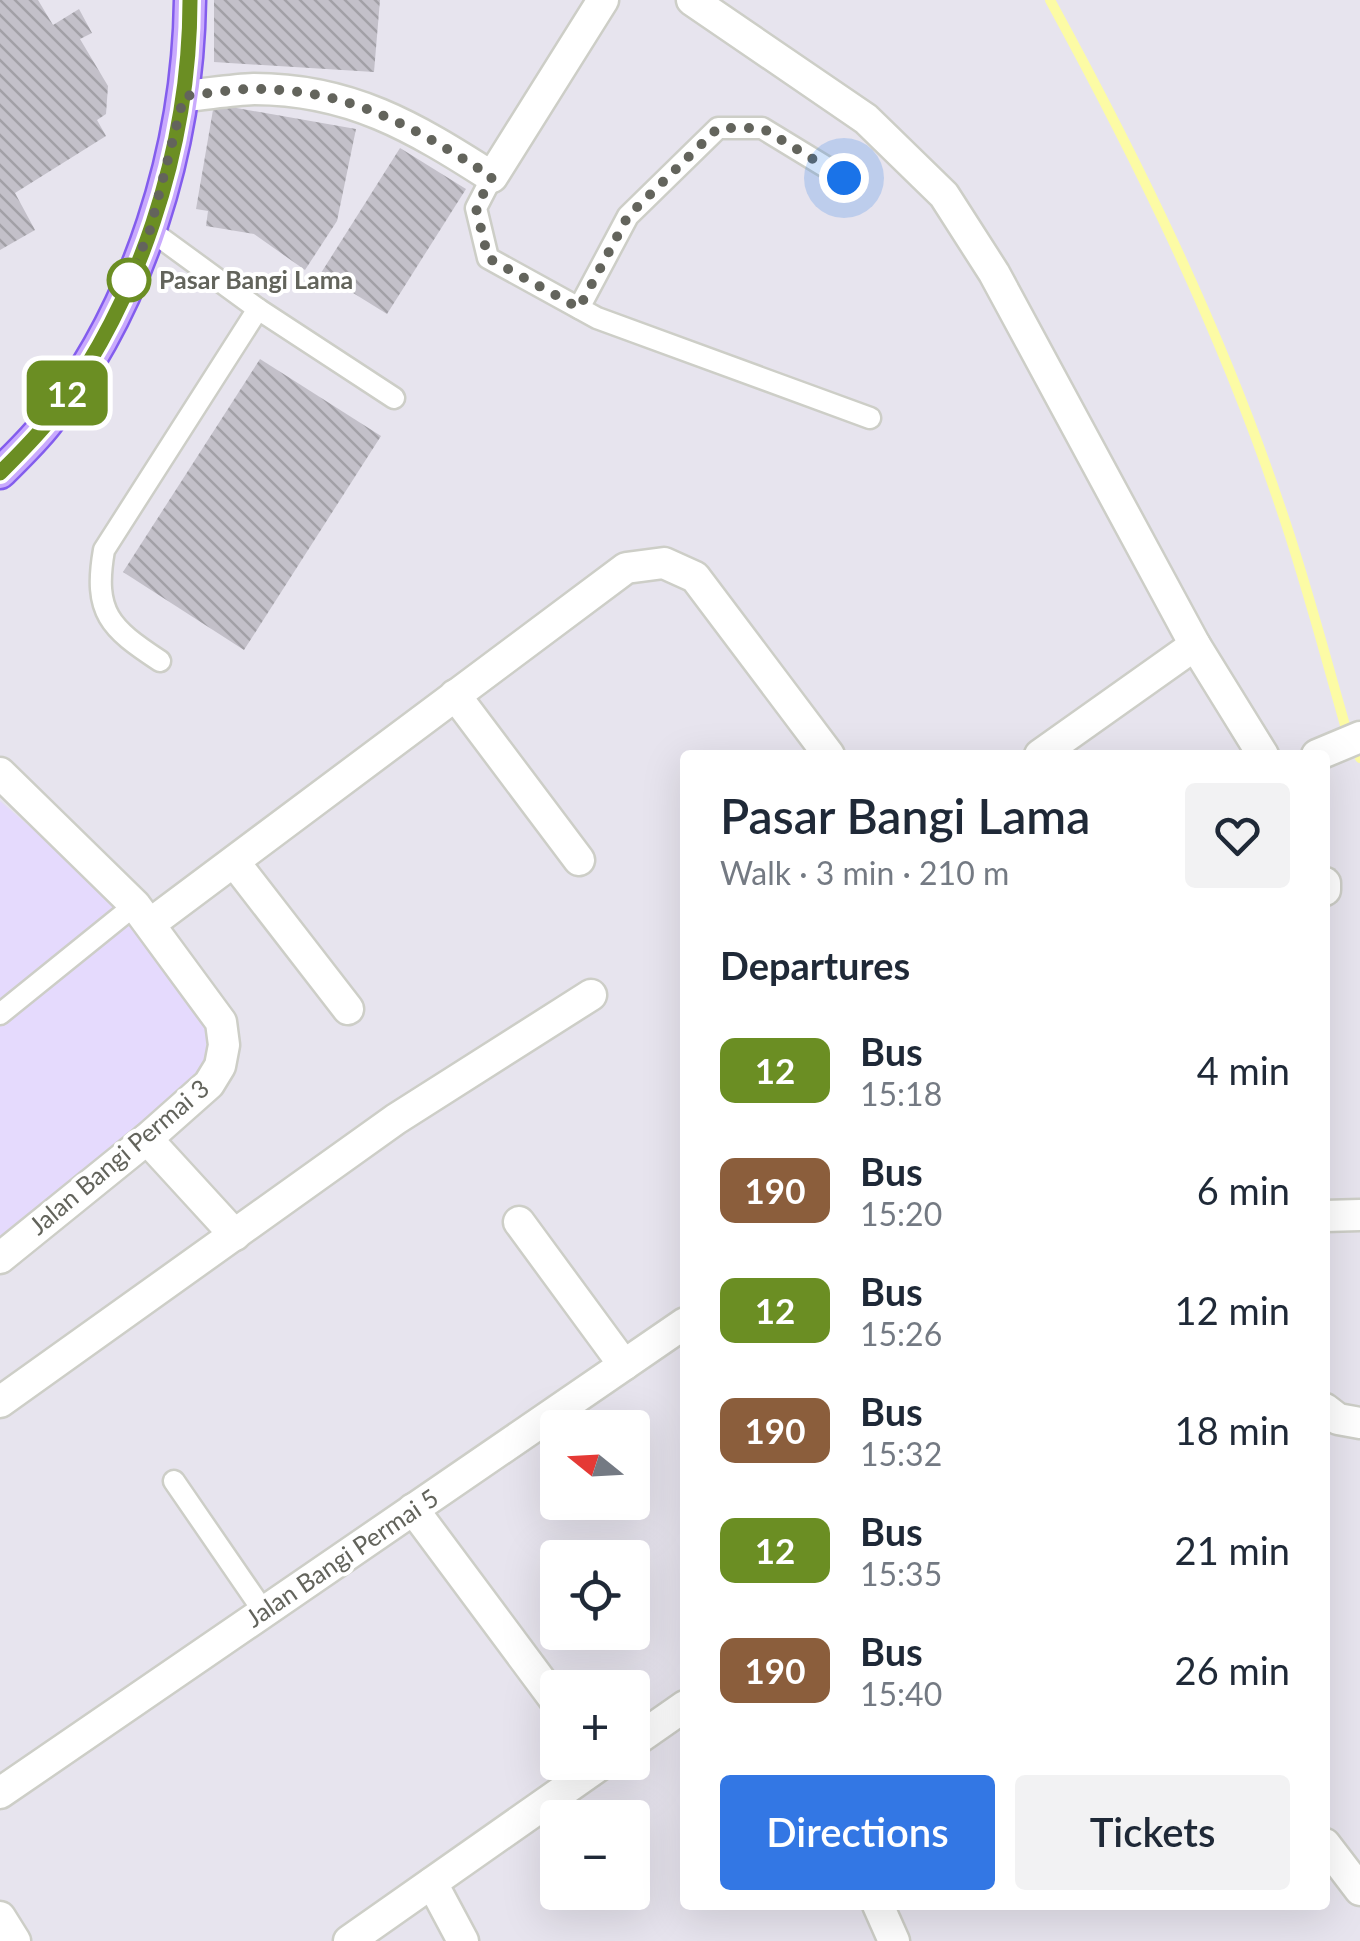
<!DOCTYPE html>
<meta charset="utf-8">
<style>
:root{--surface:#fff;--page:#f2f2f3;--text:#1f2937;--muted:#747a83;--accent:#3377e4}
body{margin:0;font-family:Lato,sans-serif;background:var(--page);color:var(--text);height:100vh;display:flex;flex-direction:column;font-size:38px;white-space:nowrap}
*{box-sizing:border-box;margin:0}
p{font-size:32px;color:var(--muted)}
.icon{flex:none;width:55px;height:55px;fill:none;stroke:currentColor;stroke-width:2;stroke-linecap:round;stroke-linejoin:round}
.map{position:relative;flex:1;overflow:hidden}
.sheet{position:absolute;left:680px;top:750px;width:650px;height:1160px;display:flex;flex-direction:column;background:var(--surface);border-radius:10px;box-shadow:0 10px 40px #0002}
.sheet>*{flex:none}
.badge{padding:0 20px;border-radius:15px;font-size:35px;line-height:65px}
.needle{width:65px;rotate:288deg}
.fabs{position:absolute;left:540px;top:1410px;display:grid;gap:20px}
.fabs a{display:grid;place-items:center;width:110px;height:110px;border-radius:10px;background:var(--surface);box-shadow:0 10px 40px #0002;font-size:50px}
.you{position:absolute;width:50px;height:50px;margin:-25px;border:8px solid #fff;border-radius:50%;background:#1a73e8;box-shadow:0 0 0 15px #1a73e833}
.map>.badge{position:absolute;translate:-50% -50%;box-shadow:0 0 0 5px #fff}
h2{padding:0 40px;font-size:38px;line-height:90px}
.round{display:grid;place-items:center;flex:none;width:105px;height:105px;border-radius:10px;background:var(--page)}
.summary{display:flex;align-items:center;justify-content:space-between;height:170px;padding:0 40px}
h1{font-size:48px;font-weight:600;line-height:75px}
.primary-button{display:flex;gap:20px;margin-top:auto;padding:20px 40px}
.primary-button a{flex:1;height:115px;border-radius:10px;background:var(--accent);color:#fff;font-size:40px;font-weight:600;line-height:115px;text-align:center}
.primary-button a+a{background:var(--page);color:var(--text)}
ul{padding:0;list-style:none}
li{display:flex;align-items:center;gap:30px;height:120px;padding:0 40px}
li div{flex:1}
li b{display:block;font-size:38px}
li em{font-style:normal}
li .badge{min-width:110px;font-weight:700;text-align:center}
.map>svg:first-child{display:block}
.commercial{fill:#e5dafd}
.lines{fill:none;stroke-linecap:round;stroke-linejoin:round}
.stream{stroke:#fcfba5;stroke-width:10}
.building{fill:url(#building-back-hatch)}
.service-casing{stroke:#cdcec7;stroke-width:25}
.minor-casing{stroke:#cdcec7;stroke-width:35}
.tertiary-casing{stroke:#cdcec7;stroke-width:35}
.primary-casing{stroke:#835ded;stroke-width:35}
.service{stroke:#fff;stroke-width:20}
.minor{stroke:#fff;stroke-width:30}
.tertiary{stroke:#fff;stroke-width:30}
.primary{stroke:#c9aafd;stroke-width:30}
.line-casing{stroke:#fff;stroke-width:22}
.line{stroke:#6b8e23;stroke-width:15}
.walk{stroke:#63645c;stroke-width:10;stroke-dasharray:0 18}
.stop-dot{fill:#fff;stroke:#6b8e23;stroke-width:5}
.labels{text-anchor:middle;stroke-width:8;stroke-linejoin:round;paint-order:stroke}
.stop-label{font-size:25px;font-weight:bold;fill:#63645c;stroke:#fff;text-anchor:start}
.street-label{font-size:25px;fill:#63645c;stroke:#fff}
</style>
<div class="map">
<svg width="1360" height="1941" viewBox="0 0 1360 1941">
<defs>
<pattern id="building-back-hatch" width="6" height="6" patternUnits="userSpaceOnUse" patternTransform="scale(2.5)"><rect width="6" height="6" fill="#c3c0c9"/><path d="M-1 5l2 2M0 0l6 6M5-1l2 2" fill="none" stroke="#a2a0a6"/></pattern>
</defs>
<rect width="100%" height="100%" fill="#e7e4ee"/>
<polygon class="commercial" points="0,801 116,900 206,1027 211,1051 202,1076 0,1239"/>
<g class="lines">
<path class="stream" d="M 1050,0 C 1139,163 1221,330 1280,506 C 1305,578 1324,652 1345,725 L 1360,758"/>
</g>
<g class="building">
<polygon points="0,0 38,0 53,25 79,9 92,33 80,39 108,86 106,114 97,120 106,136 15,193 35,230 0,250"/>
<polygon points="214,0 380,0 374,72 214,62"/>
<polygon points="214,104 356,129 337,221 305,270 254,234 206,226 208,211 196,209"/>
<polygon points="400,148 466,189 387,314 321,273"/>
<polygon points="260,359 381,436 244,650 123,572"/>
</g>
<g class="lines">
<g class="service-casing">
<g id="service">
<polyline points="492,177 476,208 488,258 597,318 870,418"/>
<polyline points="150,230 258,309 394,398"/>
<polyline points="579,308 628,216 718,128 762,128 844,178"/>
<path d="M 160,661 C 110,628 93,613 104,550 L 258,309"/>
<polyline points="0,1014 135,905"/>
<polyline points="174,1481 264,1612"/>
</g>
</g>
<g class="minor-casing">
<g id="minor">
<polyline points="692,0 866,119 944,195 994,273 1195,645 1263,755"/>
<path d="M 184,96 C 207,94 231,90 254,89 C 350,89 414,127 492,177 L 603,0"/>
<polyline points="455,695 579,860"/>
<polyline points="1040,755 1195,645"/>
<polyline points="1317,755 1360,737"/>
<polyline points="0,773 135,905 221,1022 224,1045 220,1066 209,1084 147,1139 0,1258"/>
<polyline points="235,863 348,1009"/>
<polyline points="1325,883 1325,890"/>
<polyline points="150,924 626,568 664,563 695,577 829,755"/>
<polyline points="147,1139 235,1235"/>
<polyline points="1325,1216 1360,1215"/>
<polyline points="519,1222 624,1365"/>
<polyline points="0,1402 396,1119 591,995"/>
<polyline points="1325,1409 1338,1419 1360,1423"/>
<polyline points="413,1509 558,1704"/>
<polyline points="632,1743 685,1706"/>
<polyline points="0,1793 685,1323"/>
<polyline points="1325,1844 1360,1890"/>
<polyline points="432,1883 463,1941"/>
<polyline points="878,1905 894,1941"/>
<polyline points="349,1941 604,1762"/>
</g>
</g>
<g class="tertiary-casing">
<polyline id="tertiary" points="0,1917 15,1941"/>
</g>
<g class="primary-casing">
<path id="primary" d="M 0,473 C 16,457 33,441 47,423 C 140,305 188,148 190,0"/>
</g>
<use href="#service" class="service"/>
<use href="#minor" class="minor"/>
<use href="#tertiary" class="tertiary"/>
<use href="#primary" class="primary"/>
</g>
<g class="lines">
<g class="line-casing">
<path id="line" d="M 0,473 C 16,457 33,440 47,423 C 139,306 190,147 190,0"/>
</g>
<use href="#line" class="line"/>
<path class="walk" d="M 129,280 L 150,230 L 184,96 C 207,94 231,89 254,89 C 351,89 414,127 492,177 L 476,208 L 488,258 L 579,308 L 628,216 L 718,128 L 762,128 L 844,178"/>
</g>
<circle class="stop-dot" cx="129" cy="280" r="20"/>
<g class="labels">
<g class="stop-label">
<text x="159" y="289">Pasar Bangi Lama</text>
</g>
<g class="street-label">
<text transform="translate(119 1157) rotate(-40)" y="9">Jalan Bangi Permai 3</text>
<text transform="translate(342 1558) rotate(-34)" y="9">Jalan Bangi Permai 5</text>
</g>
</g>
</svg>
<div class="fabs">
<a><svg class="needle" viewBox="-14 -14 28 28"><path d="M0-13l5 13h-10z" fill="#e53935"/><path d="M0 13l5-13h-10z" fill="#747a83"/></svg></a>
<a><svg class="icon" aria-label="locate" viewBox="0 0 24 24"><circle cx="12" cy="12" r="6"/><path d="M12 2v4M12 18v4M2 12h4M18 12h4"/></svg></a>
<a>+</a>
<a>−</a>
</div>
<div class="you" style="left:844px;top:178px"></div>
<b class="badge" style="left:67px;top:393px;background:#6b8e23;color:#fff">12</b>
<section class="sheet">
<div class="summary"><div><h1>Pasar Bangi Lama</h1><p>Walk · 3 min · 210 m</p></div><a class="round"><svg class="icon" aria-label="heart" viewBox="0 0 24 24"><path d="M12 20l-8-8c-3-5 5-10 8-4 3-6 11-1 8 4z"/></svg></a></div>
<h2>Departures</h2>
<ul>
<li><span class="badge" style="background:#6b8e23;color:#fff">12</span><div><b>Bus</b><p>15:18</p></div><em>4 min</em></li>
<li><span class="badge" style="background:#8b5e3c;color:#fff">190</span><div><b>Bus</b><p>15:20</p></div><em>6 min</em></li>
<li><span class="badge" style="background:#6b8e23;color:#fff">12</span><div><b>Bus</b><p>15:26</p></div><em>12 min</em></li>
<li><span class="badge" style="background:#8b5e3c;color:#fff">190</span><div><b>Bus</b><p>15:32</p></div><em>18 min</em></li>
<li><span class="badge" style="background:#6b8e23;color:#fff">12</span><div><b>Bus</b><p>15:35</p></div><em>21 min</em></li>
<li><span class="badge" style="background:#8b5e3c;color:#fff">190</span><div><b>Bus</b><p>15:40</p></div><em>26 min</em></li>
</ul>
<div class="primary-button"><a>Directions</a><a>Tickets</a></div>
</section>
</div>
